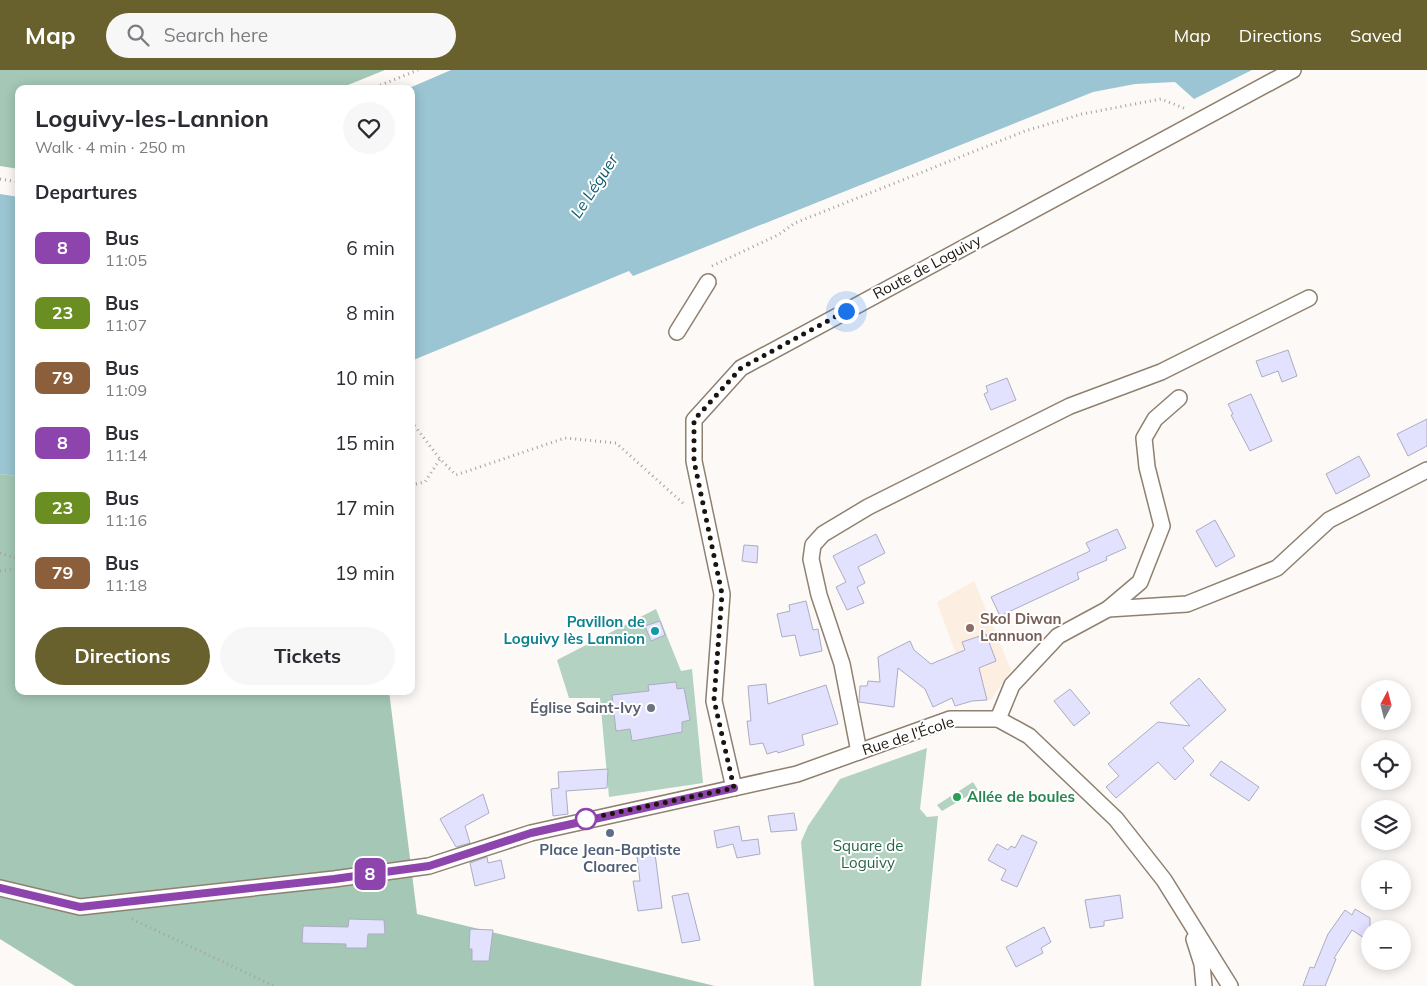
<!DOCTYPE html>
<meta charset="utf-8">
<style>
:root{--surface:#fff;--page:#f7f7f7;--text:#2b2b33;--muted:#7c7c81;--accent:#68602d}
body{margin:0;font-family:Mulish,sans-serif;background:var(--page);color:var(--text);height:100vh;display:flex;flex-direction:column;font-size:19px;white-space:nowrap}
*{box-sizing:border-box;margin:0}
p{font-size:16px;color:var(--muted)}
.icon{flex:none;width:28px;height:28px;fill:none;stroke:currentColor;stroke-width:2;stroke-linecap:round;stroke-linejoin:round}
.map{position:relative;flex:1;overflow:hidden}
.panel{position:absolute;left:15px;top:15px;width:400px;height:610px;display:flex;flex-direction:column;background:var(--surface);border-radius:10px;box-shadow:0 2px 12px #0003}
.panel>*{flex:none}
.badge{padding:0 10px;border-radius:8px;font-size:18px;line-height:32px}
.needle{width:32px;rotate:7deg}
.controls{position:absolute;left:1361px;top:610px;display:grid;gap:10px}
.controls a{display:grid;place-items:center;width:50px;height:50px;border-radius:50%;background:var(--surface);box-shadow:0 2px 12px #0003;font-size:25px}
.you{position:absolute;width:25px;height:25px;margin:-12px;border:4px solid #fff;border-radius:50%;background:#1a73e8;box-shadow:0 0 0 8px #1a73e833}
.map>.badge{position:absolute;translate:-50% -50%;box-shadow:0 0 0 2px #fff}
h2{padding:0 20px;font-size:19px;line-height:45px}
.round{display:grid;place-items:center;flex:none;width:52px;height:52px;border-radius:26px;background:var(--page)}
.head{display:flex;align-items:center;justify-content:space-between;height:85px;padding:0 20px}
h1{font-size:24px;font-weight:700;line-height:38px}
.action{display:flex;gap:10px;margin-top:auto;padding:10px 20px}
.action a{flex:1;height:58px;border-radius:30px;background:var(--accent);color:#fff;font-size:20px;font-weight:700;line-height:58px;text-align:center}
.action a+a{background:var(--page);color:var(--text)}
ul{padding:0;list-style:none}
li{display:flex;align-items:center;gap:15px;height:65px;padding:0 20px}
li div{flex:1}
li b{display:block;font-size:19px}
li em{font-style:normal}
li .badge{min-width:55px;font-weight:700;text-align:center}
header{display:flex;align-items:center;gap:30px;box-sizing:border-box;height:70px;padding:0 25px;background:var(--accent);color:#fff}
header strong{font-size:24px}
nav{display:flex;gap:28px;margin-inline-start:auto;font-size:18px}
.search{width:350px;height:45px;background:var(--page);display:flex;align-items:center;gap:12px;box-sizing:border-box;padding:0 18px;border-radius:28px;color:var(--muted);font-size:19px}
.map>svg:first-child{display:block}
.built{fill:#fceee0}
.green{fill:#b3d2c1}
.forest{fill:#a4c8b5}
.water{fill:#9bc5d2}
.building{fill:#e2e2ff;stroke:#acacc2}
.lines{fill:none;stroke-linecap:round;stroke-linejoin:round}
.street-casing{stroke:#8f806f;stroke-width:18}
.path{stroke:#a6a19d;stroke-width:3;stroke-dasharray:1 4;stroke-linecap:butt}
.street{stroke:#fff;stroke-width:15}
.line-casing{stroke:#fff;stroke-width:11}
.line{stroke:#8e44ad;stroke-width:8}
.walk{stroke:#1b150e;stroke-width:5;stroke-dasharray:0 9}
.education-dot{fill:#8d6e63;stroke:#fff;stroke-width:2}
.culture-dot{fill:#0f9aa8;stroke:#fff;stroke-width:2}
.worship-dot{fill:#6b7280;stroke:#fff;stroke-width:2}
.leisure-dot{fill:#2e9e5b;stroke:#fff;stroke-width:2}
.stop-dot{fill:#fff;stroke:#8e44ad;stroke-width:2.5}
.service-dot{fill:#5c6f8a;stroke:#fff;stroke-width:2}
.labels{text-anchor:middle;stroke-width:4;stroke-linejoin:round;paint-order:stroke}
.street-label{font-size:15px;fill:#1b150e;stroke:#fff}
.education-label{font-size:15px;font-weight:bold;fill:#785e54;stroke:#fff;text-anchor:start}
.culture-label{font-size:15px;font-weight:bold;fill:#0d838f;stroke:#fff;text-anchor:end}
.worship-label{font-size:15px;font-weight:bold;fill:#5b616d;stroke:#fff;text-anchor:end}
.leisure-label{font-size:15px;font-weight:bold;fill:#27864d;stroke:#fff;text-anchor:start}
.park-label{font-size:15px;fill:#266348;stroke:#fff}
.service-label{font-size:15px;font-weight:bold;fill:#4e5e75;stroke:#fff}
.water-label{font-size:16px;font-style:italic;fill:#095d71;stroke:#fff}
</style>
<header>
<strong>Map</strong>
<div class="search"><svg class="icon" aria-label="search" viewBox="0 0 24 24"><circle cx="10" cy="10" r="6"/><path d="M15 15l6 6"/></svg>Search here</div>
<nav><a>Map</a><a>Directions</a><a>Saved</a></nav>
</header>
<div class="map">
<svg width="1427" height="916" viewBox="0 0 1427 916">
<rect width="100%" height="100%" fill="#fdf9f6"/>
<polygon class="built" points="974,511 1011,600 991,630 987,630 963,604 937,532"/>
<g class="green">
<polygon points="656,539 681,601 692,599 703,713 609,727 600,628 569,628 557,590"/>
<polygon points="927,678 920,739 927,747 938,746 921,916 814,916 801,772 808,756 840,709"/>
<polygon points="973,712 978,720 942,741 937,735"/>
</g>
<g class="forest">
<polygon points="0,0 385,0 338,19 19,19 19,99 0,96"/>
<polygon points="0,404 19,406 19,621 389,621 417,844 715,916 75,916 0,869"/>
</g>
<g class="water">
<polygon points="451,0 1252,0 1194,29 1175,12 1135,14 1093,22 633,206 629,201 411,291 411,19 407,19"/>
<polygon points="0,124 19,127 19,406 0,404"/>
</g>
<g class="building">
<polygon points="1288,280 1297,306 1282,312 1278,301 1262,307 1256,291"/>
<polygon points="1007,308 1016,330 991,340 984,324 988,322 986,316"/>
<polygon points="1251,324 1272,371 1250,381 1231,345 1233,344 1228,334"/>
<polygon points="1427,349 1427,376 1408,386 1397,364"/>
<polygon points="1359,386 1370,406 1336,424 1326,404"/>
<polygon points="1215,450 1235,486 1216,497 1196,461"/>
<polygon points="1117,459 1126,478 1106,487 1107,490 1077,503 1079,509 1000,546 991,527 1090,481 1086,473"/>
<polygon points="876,464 885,483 858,497 865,513 857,517 864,533 847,540 836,517 846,512 833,486"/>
<polygon points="744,475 758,476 757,493 742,491"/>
<polygon points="806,531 813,560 818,559 822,581 800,586 795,565 782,567 777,544 790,541 789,535"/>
<polygon points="660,551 665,565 651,571 645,556"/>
<polygon points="986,564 996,591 979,598 987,630 972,631 955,636 952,628 933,637 925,619 898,598 894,637 859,632 860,616 867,616 868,611 880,612 878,587 910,571 914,580 931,594 965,580 962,572"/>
<polygon points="1199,608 1226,640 1183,678 1194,691 1175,710 1158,692 1116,728 1106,717 1119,706 1108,694 1158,652 1190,656 1170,633"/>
<polygon points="676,612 677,619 684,618 690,650 682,652 682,662 632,671 630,659 616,661 612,625 649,621 648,615"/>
<polygon points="766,614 768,634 826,615 838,654 802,665 804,675 778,683 777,681 767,684 763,673 750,675 747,651 751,651 748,616"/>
<polygon points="1070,619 1090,643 1074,656 1054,631"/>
<polygon points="1221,691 1259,717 1249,731 1210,705"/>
<polygon points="608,699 607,718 566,721 568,744 553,746 551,719 559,718 558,702"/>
<polygon points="483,724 489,743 465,756 470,773 456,777 440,749"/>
<polygon points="794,743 797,760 771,762 768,746"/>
<polygon points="739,756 742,771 758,769 760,784 737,788 733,774 717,778 714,761"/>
<polygon points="1022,765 1037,772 1017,817 1001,810 1006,800 988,790 997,774 1008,780 1011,776 1015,778"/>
<polygon points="654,776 662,838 638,841 633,811 640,811 636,778"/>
<polygon points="487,787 488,793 501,790 505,808 475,816 470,793"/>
<polygon points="688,823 700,870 682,873 672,826"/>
<polygon points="1120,825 1123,848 1104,851 1104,856 1090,858 1085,830"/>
<polygon points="1355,839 1370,848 1370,872 1352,860 1334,888 1336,889 1325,916 1303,916 1310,897 1314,898 1328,864 1345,840 1352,845"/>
<polygon points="349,849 384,850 385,864 368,864 367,878 346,878 346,874 302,873 303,856 348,857"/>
<polygon points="1044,857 1051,872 1041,878 1043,883 1016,897 1006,877"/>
<polygon points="470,859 493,860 489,891 472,891 472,879 469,879"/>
</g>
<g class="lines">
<g class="street-casing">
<g id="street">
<polyline points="677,262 708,212"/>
<polyline points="1108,539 1140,512 1162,456 1147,397 1144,368 1155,349 1179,328"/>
<polyline points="998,649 1012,615 1058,566 1108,539 1187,534 1277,498 1329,450 1427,400"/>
<polyline points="859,682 842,594 819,525 811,489 813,475 823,464 868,437 1070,336 1161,302 1309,228"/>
<polyline points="734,718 714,631 722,524 694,391 694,350 741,298 1293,0"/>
<polyline points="0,818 80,837 334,809 429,796 531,763 797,704 950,649 998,649 1029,666 1116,749 1164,810 1230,916"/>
<polyline points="1194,869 1202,894 1204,916"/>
</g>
</g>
<g class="path">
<polyline points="371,19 418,0"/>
<polyline points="0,109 19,112"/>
<polyline points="712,196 778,165 795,153 1025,61 1082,44 1161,29 1186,39"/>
<polyline points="411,358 414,355 440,389 456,405 565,368 616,373 685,435"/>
<polyline points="411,415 425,412 440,389"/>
<polyline points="0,483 19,489"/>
<polyline points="0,501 19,498"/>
<polyline points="132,849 274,916"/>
</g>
<use href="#street" class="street"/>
</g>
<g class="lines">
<g class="line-casing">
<polyline id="line" points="0,818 80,837 334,809 429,796 531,763 734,718"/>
</g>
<use href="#line" class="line"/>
<polyline class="walk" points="586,749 734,718 714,630 722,524 694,391 694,350 741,298 846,241"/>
</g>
<circle class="education-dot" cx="970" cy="558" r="5"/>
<circle class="culture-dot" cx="655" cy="561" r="5"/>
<circle class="worship-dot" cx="651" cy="638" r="5"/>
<circle class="leisure-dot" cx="957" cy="727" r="5"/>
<circle class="stop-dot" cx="586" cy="749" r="10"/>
<circle class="service-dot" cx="610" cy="763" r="5"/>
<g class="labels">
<g class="street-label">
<text transform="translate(927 197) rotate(-28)" y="5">Route de Loguivy</text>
<text transform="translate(908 666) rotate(-18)" y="5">Rue de l'École</text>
</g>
<g class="education-label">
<text x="980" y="554">Skol Diwan<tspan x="980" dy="17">Lannuon</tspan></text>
</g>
<g class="culture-label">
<text x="645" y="557">Pavillon de<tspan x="645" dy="17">Loguivy lès Lannion</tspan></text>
</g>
<g class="worship-label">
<text x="641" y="643">Église Saint-Ivy</text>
</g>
<g class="leisure-label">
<text x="967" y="732">Allée de boules</text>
</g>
<g class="park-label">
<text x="868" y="781">Square de<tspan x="868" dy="17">Loguivy</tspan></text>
</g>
<g class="service-label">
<text x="610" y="785">Place Jean-Baptiste<tspan x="610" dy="17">Cloarec</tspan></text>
</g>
<g class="water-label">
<text transform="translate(594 116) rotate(-57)" y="6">Le Léguer</text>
</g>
</g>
</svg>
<div class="controls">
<a><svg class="needle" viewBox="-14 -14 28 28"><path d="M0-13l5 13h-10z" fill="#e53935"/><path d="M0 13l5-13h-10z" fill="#7c7c81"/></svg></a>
<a><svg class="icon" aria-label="locate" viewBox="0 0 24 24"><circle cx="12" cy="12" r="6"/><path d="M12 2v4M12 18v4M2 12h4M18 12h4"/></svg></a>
<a><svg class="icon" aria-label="layers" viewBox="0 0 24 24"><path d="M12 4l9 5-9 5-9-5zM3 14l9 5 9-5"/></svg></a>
<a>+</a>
<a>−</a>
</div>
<div class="you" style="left:846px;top:241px"></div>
<b class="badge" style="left:370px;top:804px;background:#8e44ad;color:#fff">8</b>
<section class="panel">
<div class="head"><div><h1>Loguivy-les-Lannion</h1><p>Walk · 4 min · 250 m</p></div><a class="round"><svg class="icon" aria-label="heart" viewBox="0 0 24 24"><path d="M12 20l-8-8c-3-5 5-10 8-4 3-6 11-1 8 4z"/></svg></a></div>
<h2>Departures</h2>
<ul>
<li><span class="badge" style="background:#8e44ad;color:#fff">8</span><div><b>Bus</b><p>11:05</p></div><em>6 min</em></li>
<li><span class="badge" style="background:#6b8e23;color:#fff">23</span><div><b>Bus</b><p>11:07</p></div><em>8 min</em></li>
<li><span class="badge" style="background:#8b5e3c;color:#fff">79</span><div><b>Bus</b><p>11:09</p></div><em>10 min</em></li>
<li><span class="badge" style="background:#8e44ad;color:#fff">8</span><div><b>Bus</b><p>11:14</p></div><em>15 min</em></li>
<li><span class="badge" style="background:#6b8e23;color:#fff">23</span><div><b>Bus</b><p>11:16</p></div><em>17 min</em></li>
<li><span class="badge" style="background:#8b5e3c;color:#fff">79</span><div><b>Bus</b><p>11:18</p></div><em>19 min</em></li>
</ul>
<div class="action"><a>Directions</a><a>Tickets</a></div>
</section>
</div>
